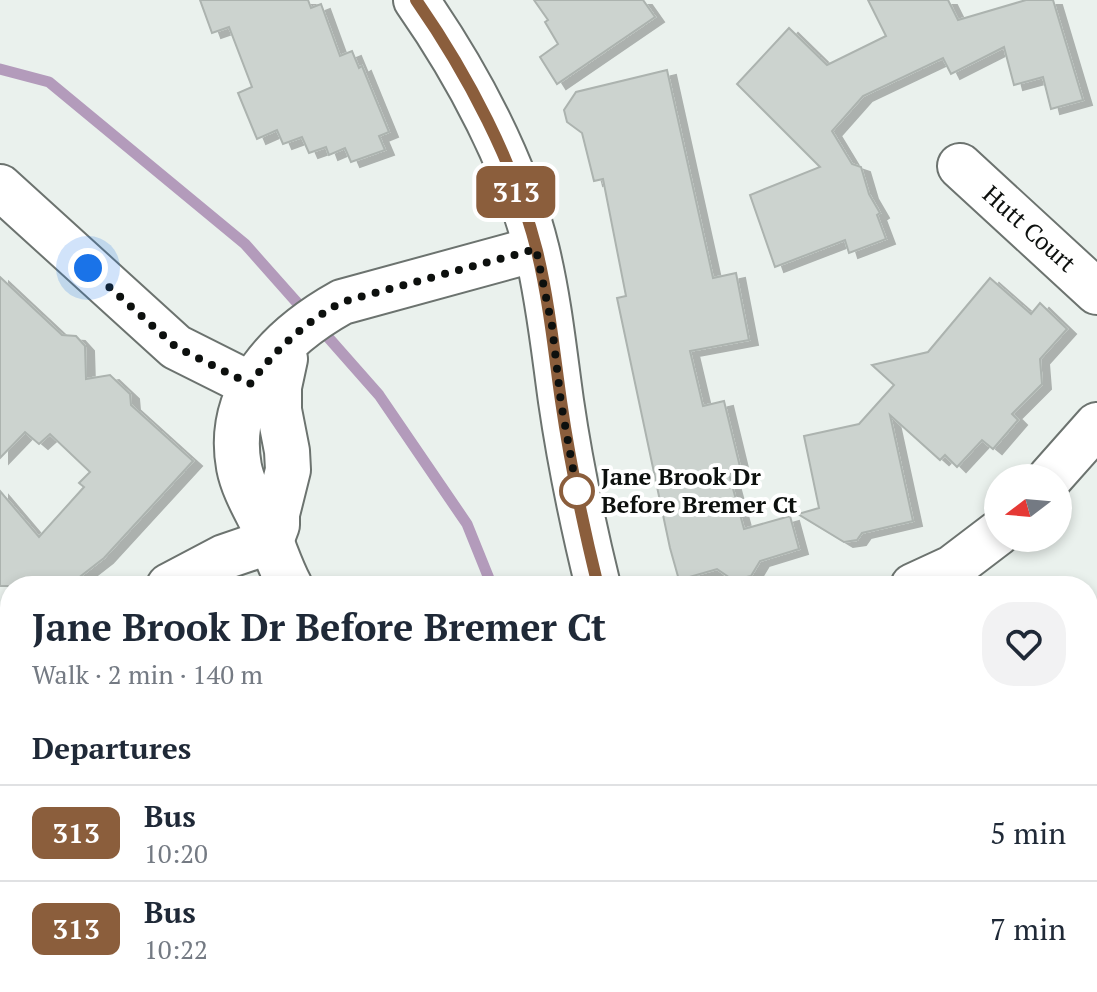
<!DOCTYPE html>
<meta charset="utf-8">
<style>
:root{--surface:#fff;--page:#f2f2f3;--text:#1f2937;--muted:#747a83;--line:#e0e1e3}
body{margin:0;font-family:"PT Serif",serif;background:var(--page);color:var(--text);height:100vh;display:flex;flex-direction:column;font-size:30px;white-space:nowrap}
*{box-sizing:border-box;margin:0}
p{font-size:26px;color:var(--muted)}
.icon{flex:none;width:44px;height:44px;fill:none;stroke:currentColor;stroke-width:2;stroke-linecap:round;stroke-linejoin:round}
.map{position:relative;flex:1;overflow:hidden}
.drawer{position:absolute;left:0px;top:576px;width:1098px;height:416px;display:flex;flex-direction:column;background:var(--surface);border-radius:32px 32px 0 0;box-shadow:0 4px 12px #0003}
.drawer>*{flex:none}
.badge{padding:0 16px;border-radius:12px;font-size:28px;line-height:52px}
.needle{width:52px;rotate:254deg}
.tools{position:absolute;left:984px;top:464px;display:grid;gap:16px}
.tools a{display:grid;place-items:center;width:88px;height:88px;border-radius:50%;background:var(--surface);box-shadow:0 4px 12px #0003;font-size:40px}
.you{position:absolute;width:40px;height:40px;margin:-20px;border:6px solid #fff;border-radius:50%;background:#1a73e8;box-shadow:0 0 0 12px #1a73e833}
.map>.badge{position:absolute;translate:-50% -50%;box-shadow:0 0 0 4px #fff}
h2{padding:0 32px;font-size:30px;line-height:72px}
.round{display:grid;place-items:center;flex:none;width:84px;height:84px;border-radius:32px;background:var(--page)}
.headline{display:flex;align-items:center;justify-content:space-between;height:136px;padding:0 32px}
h1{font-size:38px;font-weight:700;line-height:60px}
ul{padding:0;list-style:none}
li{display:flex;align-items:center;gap:24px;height:96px;padding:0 32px;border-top:2px solid var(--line)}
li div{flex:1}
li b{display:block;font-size:30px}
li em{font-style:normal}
li .badge{min-width:88px;font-weight:700;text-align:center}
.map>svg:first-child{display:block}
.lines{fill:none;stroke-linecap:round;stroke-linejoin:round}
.stream{stroke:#b39bbb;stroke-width:11}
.building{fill:#ccd3cf;stroke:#acb3af;stroke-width:2;filter:url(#shadow)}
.minor-casing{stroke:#6c736f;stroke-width:48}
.major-casing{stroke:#cacaca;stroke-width:48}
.minor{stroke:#fff;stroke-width:44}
.major{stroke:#8fd4b4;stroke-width:44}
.line-casing{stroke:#fff;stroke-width:18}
.line{stroke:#8b5e3c;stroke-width:12}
.walk{stroke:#0d100e;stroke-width:8;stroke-dasharray:0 14.4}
.stop-dot{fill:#fff;stroke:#8b5e3c;stroke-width:4}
.labels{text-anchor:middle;stroke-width:8;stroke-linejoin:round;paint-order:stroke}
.street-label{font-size:24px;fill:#0d100e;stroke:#fff}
.stop-label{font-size:24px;font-weight:bold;fill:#0d100e;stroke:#fff;text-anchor:start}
</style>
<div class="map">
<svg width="1097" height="992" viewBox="0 0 1097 992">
<defs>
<filter id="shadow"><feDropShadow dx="9" dy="5" stdDeviation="0" flood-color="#0004"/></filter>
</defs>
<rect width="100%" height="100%" fill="#eaf1ed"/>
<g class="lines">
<g class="stream">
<polyline points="0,69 49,82 245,244 308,315"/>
<polyline points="319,327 379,395 467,524 492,586"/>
<polyline points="627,982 630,992"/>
</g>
</g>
<g class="building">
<polygon points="200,0 308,0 311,8 321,4 340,56 352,51 359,68 362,66 389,132 379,136 385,150 351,162 345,148 329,155 326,147 309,153 302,137 283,144 277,130 257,139 238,93 252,87 229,27 212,33"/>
<polygon points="534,0 643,0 655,17 557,84 540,57 558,44 545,22 548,20"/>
<polygon points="868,0 948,0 958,20 1026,0 1053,0 1083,100 1051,109 1043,77 1014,85 1004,47 951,74 943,58 863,96 832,131 852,164 861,167 869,194 880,213 877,215 886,239 849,253 845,240 775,267 750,195 820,167 737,84 789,28 827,65 886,36"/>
<polygon points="667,70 713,278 736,273 749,340 690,351 703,406 724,401 741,471 729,474 744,529 790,516 799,549 760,561 751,576 733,580 717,569 679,580 670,548 617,298 626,296 603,179 594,181 582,133 567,122 564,110 576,92"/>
<polygon points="0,277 62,335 76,336 85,346 86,379 110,375 130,394 131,405 193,461 104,558 68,586 0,586 0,491 39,537 84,487 79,483 90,472 50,434 39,444 25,432 0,458"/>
<polygon points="990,278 1031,314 1040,303 1067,329 1040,359 1042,384 1012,414 1018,420 993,449 982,440 957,467 945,455 940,460 890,415 913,521 862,533 857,540 844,542 798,514 819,508 804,436 859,424 894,385 872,365 928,352"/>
</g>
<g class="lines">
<g class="minor-casing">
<g id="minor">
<path d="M 416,0 C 467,73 516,164 537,251 C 549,301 554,351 561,401 C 570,463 583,525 598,586"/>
<polyline points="960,166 1097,292"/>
<polyline points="0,187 176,347 250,384 277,387"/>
<polyline points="1050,478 1097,425"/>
<polyline points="271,541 277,525 277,514 288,470 287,451 279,410 279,387 285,359"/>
<polyline points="169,586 224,557 271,541"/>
<path d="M 290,586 C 282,571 277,556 271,541 C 261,517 244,493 239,467 C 225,391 281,336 342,302 L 536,249"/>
<polyline points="913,586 952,568 998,533"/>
<polyline points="0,690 10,686"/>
<polyline points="1088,895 1097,904"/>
<polyline points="752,982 758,992"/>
<polyline points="377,992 391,982"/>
</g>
</g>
<g class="major-casing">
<g id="major">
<polyline points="1088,814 1097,803"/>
<polyline points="1088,864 1097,853"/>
<polyline points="940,992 949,982"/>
<polyline points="978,992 987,982"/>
</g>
</g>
<use href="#minor" class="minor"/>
<use href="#major" class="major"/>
</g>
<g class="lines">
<g class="line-casing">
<path id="line" d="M 416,0 C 467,73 515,164 537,251 C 549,301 554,351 561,401 C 570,463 583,525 598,586"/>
</g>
<use href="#line" class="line"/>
<path class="walk" d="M 88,268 L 176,347 L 250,384 C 275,350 305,322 342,302 L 536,249 L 552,326 L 561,403 L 577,491"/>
</g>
<circle class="stop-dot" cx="577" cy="491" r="16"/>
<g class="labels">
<g class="street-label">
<text transform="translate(1029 229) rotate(42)" y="8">Hutt Court</text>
</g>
<g class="stop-label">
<text x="601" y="485">Jane Brook Dr<tspan x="601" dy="28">Before Bremer Ct</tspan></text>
</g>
</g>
</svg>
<div class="tools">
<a><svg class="needle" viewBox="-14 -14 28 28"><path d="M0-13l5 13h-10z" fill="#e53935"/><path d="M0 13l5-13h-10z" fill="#747a83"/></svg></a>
</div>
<div class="you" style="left:88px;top:268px"></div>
<b class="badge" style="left:516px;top:192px;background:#8b5e3c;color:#fff">313</b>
<section class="drawer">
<div class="headline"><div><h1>Jane Brook Dr Before Bremer Ct</h1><p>Walk · 2 min · 140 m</p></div><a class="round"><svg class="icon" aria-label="heart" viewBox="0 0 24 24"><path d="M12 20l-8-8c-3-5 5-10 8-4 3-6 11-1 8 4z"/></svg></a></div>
<h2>Departures</h2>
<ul>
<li><span class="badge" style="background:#8b5e3c;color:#fff">313</span><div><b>Bus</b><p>10:20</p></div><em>5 min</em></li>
<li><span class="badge" style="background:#8b5e3c;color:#fff">313</span><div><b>Bus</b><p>10:22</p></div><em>7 min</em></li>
</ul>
</section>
</div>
